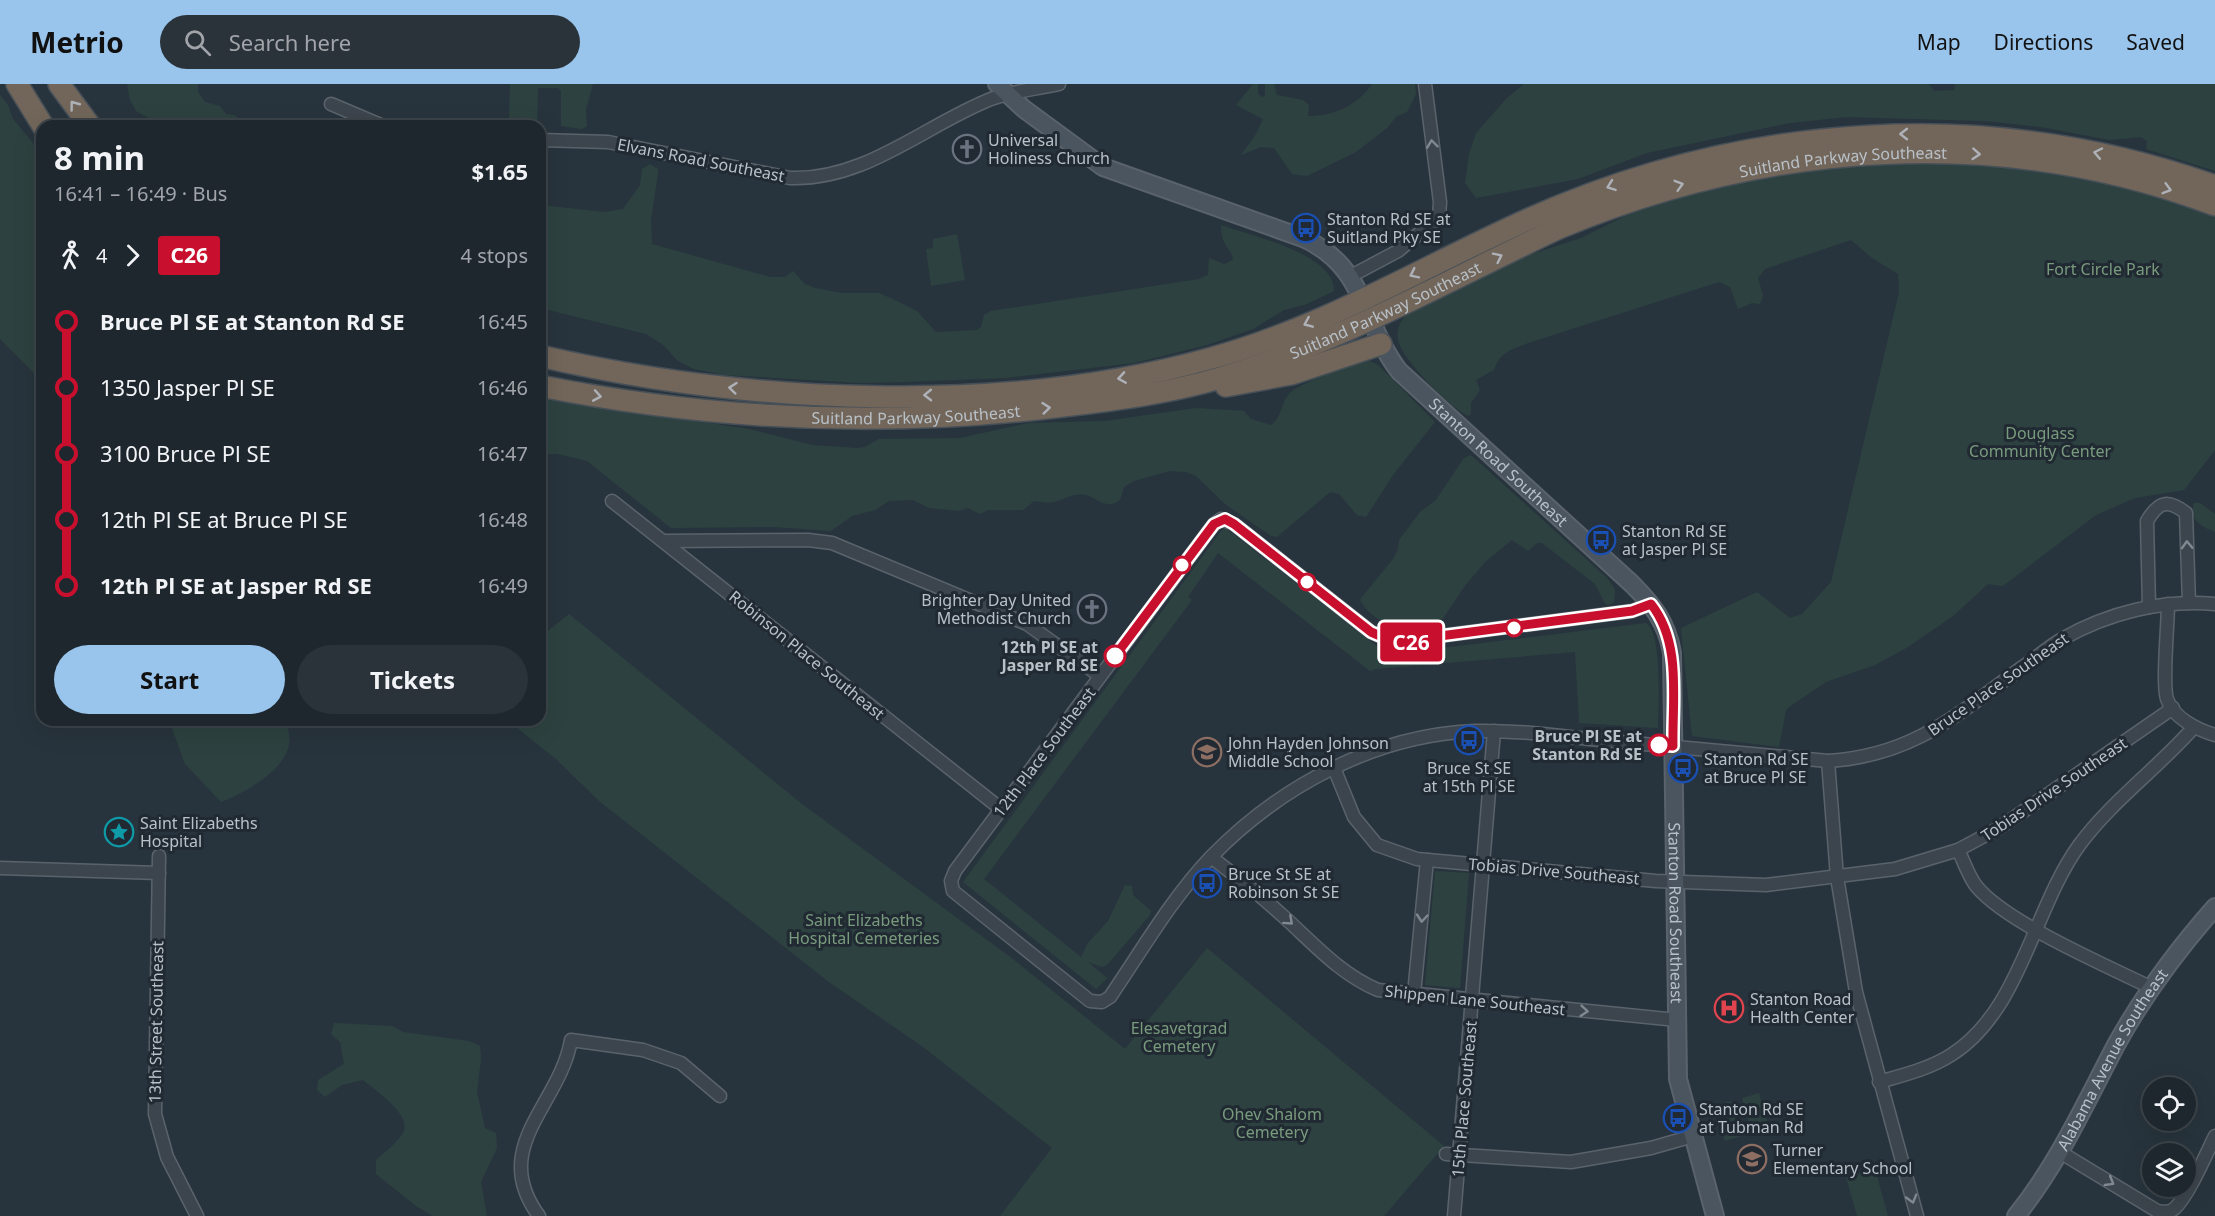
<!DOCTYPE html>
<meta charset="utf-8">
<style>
:root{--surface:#1e272e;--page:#2b333a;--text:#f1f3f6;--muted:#a1a5aa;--line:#3c444a;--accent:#99c4ec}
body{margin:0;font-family:"Noto Sans",sans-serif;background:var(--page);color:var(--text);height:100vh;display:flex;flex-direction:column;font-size:22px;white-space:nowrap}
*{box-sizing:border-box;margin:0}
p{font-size:20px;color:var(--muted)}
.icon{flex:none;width:33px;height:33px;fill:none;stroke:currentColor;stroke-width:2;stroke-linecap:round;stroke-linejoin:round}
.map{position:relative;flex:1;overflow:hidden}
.details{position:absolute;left:36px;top:36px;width:510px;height:606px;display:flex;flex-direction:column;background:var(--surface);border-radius:18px;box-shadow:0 6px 24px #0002,0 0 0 2px var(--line)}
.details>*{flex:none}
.badge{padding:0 12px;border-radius:4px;font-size:21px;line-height:39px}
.fabs{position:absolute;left:2142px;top:993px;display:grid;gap:12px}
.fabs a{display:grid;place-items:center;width:54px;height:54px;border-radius:50%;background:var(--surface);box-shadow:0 6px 24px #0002,0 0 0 2px var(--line);font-size:30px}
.map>.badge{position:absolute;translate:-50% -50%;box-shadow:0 0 0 3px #fff}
.legs{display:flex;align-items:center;gap:9px;height:66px;padding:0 18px;font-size:20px}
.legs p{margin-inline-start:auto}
.overview{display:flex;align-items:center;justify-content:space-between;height:102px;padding:0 18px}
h1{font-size:33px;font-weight:700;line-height:45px}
.action{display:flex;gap:12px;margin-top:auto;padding:12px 18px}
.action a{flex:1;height:69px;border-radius:36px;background:var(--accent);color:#111;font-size:24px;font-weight:700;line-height:69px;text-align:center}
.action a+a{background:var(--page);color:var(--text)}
ul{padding:0 18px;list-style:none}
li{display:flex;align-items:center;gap:21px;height:66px;font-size:22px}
li i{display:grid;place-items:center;width:9px;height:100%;margin:0 8px;background:currentColor}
li i::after{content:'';width:15px;height:15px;margin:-8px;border:4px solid;border-radius:50%;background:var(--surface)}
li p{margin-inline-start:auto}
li:first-child i{background:linear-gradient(#0000 50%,currentColor 0)}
li:last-child i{background:linear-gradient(currentColor 50%,#0000 0)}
header{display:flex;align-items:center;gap:36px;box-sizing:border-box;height:84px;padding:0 30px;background:var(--accent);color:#111}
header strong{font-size:28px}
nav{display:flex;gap:33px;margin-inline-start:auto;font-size:21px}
.search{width:420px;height:54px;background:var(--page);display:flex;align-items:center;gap:15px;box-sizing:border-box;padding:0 21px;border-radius:33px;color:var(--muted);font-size:22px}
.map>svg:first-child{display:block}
.green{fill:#2d4240}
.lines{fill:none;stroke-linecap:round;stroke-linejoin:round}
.street-casing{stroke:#5a636b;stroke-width:15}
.secondary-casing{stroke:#5a636b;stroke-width:20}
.highway-casing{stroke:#475058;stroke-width:24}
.street{stroke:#3c454d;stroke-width:12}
.secondary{stroke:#4a5560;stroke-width:16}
.highway{stroke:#72665a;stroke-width:21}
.oneway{stroke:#aeb2b8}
.oneway2{stroke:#808991}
.line-1-casing{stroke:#fff;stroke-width:14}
.line-1{stroke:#c8102e;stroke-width:9}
.stop-1-dot{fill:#fff;stroke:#c8102e;stroke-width:3}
.labels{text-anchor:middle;stroke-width:6;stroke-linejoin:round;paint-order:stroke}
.poi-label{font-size:16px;fill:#b8c0c8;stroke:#212a33;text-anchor:start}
.street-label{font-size:16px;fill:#b8c0c8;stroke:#212a33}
.park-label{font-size:16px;fill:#799b7d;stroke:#212a33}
.stop-label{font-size:16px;font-weight:bold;fill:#b8c0c8;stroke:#212a33;text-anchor:end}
</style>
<header>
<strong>Metrio</strong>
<div class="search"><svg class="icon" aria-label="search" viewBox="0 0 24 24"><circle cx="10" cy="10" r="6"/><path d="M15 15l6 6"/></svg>Search here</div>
<nav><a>Map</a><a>Directions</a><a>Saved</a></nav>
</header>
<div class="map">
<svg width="2215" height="1132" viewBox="0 0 2215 1132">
<rect width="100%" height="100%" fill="#28343d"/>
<g class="green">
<polygon points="127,0 198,0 198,8 205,18 220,22 226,30 234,31 248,42 151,42 150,35 136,27 130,16"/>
<polygon points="510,0 593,0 586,25 587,42 582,45 561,42 561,7 558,4 538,4 537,40 509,37"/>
<path d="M 1253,0 L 1258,0 L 1258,10 L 1262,13 L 1265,12 L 1265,0 L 1274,0 L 1277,11 L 1303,16 L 1309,21 L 1308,32 C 1334,32 1357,22 1372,0 L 1415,0 L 1416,10 L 1407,28 L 1397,32 L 1387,44 L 1356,68 L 1307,92 L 1292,90 L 1274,64 L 1261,63 L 1241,71 L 1256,50 L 1263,35 L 1236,21 Z"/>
<polygon points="1524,0 1929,0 1934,7 1954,6 1955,0 2215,0 2215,87 2146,65 2147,57 2141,53 2110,56 2041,43 1985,37 1846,33 1790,39 1647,69 1578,95 1476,114 1465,99 1469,70 1476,49 1506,15"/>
<polygon points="0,11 8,21 13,35 42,70 42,297 0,255"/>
<path d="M 1951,76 L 2032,85 L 2123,100 L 2215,130 L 2215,366 L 2184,406 L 2135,414 L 2096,431 L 2003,502 L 1988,500 L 1953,532 L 1908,563 L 1875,581 L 1826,598 L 1789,623 L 1786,626 L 1779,663 L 1692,652 L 1681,544 L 1757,508 L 1790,534 L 1802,530 L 1831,498 L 1899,208 L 1898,190 L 1872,174 L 1851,156 L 1765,185 L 1758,194 L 1763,212 L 1760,220 L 1752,219 L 1738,225 L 1730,203 L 1719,198 L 1528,259 C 1511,266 1500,268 1494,286 L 1476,296 L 1480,306 L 1471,319 L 1471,330 L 1468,332 C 1450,323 1401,275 1398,255 C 1396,245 1401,236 1408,229 L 1529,171 L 1581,154 L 1627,131 L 1692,110 L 1820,81 Z"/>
<path d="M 650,80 L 658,85 L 658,89 L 651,136 L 652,160 L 770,193 L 785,193 L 793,187 L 805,200 L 815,204 L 841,209 L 879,209 L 895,216 L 917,227 L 936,248 L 977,246 L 981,243 L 984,231 L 991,227 L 1199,195 L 1208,191 L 1209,174 L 1224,180 L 1233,176 C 1231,162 1221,164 1221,141 C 1251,152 1334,169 1334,207 L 1307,220 L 1284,226 L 1253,245 L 1207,261 L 1134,279 L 1006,294 L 902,298 L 860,299 L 724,291 L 694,285 L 678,277 L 663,261 L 646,250 L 540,224 L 540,121 L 605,128 L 623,125 L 640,101 L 642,85 Z"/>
<polygon points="957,150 965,196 931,202 926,165 933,164 933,155"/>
<path d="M 1370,277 L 1378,281 L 1435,338 L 1393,391 L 1366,433 L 1357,431 L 1339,410 L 1330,408 L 1277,453 L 1271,452 L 1225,420 L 1196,392 L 1186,388 L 1170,387 L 1134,397 L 1124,403 L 1120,416 C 1106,427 1097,413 1085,411 C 1073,409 1068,414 1057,417 C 1049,420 1042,418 1034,417 L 1023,426 L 988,426 L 980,430 L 968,424 L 959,427 L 929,424 L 913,416 L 889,417 L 875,426 L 852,432 L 831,447 L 774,443 L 671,444 L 587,377 L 558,370 L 540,370 L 540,313 L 749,345 L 812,361 L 857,364 L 865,363 L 879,355 L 960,354 L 1028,339 L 1105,337 L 1196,324 L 1244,327 L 1251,335 L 1271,341 C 1282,334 1281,318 1290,309 C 1301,298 1355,280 1370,277 Z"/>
<path d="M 1471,371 L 1607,494 L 1615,505 L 1614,518 L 1609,521 L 1605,520 L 1595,500 L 1542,459 L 1537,459 L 1528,467 L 1512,456 L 1485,478 L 1464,503 L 1440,539 C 1411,549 1377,545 1360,516 L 1362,513 L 1393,475 L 1398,465 L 1399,456 L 1420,428 L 1436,416 L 1464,374 Z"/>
<path d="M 2194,419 L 2200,419 L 2215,430 L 2215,448 C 2201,443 2189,436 2194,419 Z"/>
<path d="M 1224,443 L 1383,567 L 1400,569 L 1646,539 C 1663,550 1658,623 1658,644 L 1579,639 L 1575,568 L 1376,585 L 1370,587 L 1218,469 L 1188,513 L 1192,516 L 984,795 L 1081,873 L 1088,859 L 1108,837 L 1125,801 L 1132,802 L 1133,811 L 1151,827 L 1150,831 L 1108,880 L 1102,883 L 1088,878 L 1107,894 L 1096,905 L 963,798 Z"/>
<polygon points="569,530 802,720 1013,875 1125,965 1207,864 1444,1062 1384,1132 1000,1132 1052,1064 923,963 829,898 599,717 557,676 507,636 540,636 540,553"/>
<path d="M 169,636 L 286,636 C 287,643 291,653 289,660 C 285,687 244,709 221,718 L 185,680 Z"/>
<polygon points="1435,787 1469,789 1460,904 1425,901"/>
<path d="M 334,939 L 392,942 L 403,948 L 469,957 L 480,962 L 481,975 L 477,1008 L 485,1044 L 496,1049 L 497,1064 L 481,1098 L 487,1132 L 433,1132 L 416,1122 L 376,1090 L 376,1076 C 385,1068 397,1059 403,1049 C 414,1032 375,1006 363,996 L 342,1001 L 325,1013 L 317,1006 L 318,996 L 344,980 L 340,958 L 331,950 Z"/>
<polygon points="1759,1009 1769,1045 1752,1049 1742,1014"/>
<polygon points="1731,1017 1741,1052 1725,1057 1715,1021"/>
<polygon points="1875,1085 1888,1132 1857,1132 1846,1093"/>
</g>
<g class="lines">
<g class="street-casing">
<g id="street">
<polyline points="331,20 383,42"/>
<path d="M 540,56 L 608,58 L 790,94 C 865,97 925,41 991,15 C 1012,7 1037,5 1059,0"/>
<polyline points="1351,192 1398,167 1439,133 1440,118 1425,0"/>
<polyline points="612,417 1001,725"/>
<polyline points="664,457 808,456 832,459 1027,540 1100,592"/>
<path d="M 1651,520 L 1632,527 L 1394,558 L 1371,548 L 1234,440 L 1221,435 L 1214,440 L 955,787 L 951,797 L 953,807 L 1090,917 L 1102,918 L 1110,913 C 1142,866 1172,814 1211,773 C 1280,702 1375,651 1475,647 C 1520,646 1566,653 1611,657 C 1683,664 1756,670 1828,677 C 1912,672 1957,631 2021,584 C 2035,575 2048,563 2062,555 C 2108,529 2162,515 2215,520"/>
<path d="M 2168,520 C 2168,540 2162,600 2167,615 C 2173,634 2198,646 2215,651"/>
<path d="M 2149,523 L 2147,437 C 2159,417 2168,415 2186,429 L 2189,519"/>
<polyline points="1828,677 1837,793 1856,908 1917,1132"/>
<polyline points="1334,684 1354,733 1377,761 1417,775 1656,797 1766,801 1895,785 1958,766 1999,744 2173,624"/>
<path d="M 1958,766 C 1964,777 1969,794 1977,803 C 2007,839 2107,882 2152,904"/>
<polyline points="159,772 155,1030 167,1073 197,1132"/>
<path d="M 1211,773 C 1236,792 1260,811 1283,832 C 1313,859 1341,891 1378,906 L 1677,936"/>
<polyline points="0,784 159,789"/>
<polyline points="1414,910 1427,776"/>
<path d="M 1879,998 C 1903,991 1929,985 1951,971 C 2021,927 2033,824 2080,760 C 2112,717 2159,683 2194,643"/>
<path d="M 2060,1068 L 2157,1127 C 2164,1128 2170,1129 2175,1124 C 2189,1111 2206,1070 2215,1052"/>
<polyline points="1446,1070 1571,1078 1651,1064 1693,1052"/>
<path d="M 539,1132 C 488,1063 560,1021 571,956 L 643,966 L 681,979 L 720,1012"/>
<polyline points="1454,1132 1494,647"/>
</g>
</g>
<g class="secondary-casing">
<g id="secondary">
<path id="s1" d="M 997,0 L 1024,25 L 1103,83 L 1303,154 C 1367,183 1361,237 1399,287 L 1632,500 C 1653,521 1667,539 1672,569 L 1678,995 L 1715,1132"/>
<path id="s2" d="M 2016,1132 C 2058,1080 2085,1020 2116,961 C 2143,912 2178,865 2215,823"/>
</g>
</g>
<g class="highway-casing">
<g id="highway">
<polyline points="17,0 43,42"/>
<polyline points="59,0 90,42"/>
<path d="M 540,272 C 747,320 1005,332 1212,274 C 1323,244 1424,182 1529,135 C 1747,38 1990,22 2215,102"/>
<path id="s3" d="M 540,302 C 713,336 888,344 1063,322 C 1115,316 1169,309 1220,294 C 1338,259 1448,196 1559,144 C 1768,57 2001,40 2215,121"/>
<polyline points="1226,302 1291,290 1381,260"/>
</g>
</g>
<use href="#street" class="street"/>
<use href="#secondary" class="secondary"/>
<use href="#highway" class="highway"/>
</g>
<defs><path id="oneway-chevron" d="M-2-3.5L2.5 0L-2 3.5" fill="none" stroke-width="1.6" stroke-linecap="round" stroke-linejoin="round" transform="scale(1.5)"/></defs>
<g class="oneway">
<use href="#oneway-chevron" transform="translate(74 21) rotate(-127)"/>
<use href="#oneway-chevron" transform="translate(1904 50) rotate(180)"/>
<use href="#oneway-chevron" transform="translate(2098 69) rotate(-168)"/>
<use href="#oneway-chevron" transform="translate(1976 70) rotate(4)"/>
<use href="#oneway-chevron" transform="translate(1679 101) rotate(-16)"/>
<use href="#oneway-chevron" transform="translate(1611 102) rotate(160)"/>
<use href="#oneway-chevron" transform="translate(2167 105) rotate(16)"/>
<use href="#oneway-chevron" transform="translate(1498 173) rotate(-26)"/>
<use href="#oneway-chevron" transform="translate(1414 190) rotate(154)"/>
<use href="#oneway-chevron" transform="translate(1308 239) rotate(157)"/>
<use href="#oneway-chevron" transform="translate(1122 294) rotate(171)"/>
<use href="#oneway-chevron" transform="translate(733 304) rotate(-174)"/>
<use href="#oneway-chevron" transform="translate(928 311) rotate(179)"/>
<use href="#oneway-chevron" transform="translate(597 312) rotate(10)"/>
<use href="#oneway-chevron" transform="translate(1046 324) rotate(-6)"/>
</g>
<g class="oneway2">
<use href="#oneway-chevron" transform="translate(1432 60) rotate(-97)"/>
<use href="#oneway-chevron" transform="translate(2187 461) rotate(-92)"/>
<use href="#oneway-chevron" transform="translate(1422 834) rotate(95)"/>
<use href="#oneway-chevron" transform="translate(1289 837) rotate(42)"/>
<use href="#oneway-chevron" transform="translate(1584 927) rotate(5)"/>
<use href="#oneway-chevron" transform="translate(2110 1098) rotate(31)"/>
<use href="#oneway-chevron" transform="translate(1912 1115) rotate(74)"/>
</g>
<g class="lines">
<g class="line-1-casing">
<path id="line-1" d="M 1115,572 L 1214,440 L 1225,435 L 1234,440 L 1371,548 L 1394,558 L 1632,527 L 1651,520 C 1682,559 1672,615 1673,662 L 1659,661"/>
</g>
<use href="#line-1" class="line-1"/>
</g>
<defs>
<g id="church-ring" transform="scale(1.5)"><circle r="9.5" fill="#212a33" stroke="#6b7280" stroke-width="1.5"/><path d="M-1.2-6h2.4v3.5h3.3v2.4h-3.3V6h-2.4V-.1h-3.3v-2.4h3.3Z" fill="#6b7280"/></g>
<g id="bus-ring" transform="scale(1.5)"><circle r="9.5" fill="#212a33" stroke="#1a4fb4" stroke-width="1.5"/><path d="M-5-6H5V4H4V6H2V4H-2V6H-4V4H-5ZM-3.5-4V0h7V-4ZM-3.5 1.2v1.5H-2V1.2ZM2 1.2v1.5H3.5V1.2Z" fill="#1a4fb4"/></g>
<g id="school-ring" transform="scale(1.5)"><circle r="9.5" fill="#212a33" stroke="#8d6e63" stroke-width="1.5"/><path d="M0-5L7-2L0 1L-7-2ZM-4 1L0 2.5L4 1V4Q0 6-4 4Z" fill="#8d6e63"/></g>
<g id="sight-ring" transform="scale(1.5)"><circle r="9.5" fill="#212a33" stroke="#0f9aa8" stroke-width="1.5"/><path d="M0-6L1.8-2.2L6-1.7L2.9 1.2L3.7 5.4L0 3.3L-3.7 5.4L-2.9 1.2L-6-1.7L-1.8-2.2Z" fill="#0f9aa8"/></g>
<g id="hospital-ring" transform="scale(1.5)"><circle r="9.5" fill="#212a33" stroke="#e0444e" stroke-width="1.5"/><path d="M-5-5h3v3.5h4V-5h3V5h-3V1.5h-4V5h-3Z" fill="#e0444e"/></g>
</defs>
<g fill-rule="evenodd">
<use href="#church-ring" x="967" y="65"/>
<use href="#bus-ring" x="1306" y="144"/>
<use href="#bus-ring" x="1601" y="456"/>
<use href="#church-ring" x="1092" y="525"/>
<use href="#bus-ring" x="1469" y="656"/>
<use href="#school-ring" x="1207" y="668"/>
<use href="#bus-ring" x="1683" y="684"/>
<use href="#sight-ring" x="119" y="748"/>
<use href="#bus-ring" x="1207" y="799"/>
<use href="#hospital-ring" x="1729" y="924"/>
<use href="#bus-ring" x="1678" y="1034"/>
<use href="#school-ring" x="1752" y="1075"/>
</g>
<g class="stop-1-dot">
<circle cx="1182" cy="481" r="8"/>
<circle cx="1307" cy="498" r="8"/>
<circle cx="1514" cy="544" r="8"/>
<circle cx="1115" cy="572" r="10"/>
<circle cx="1659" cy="661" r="10"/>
</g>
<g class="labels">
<g class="poi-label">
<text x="988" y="62">Universal<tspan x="988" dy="18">Holiness Church</tspan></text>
<text x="1327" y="141">Stanton Rd SE at<tspan x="1327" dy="18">Suitland Pky SE</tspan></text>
<text x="1622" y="453">Stanton Rd SE<tspan x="1622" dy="18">at Jasper Pl SE</tspan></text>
<text x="1071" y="522" text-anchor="end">Brighter Day United<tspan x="1071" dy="18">Methodist Church</tspan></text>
<text x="1228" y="665">John Hayden Johnson<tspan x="1228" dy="18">Middle School</tspan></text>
<text x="1704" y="681">Stanton Rd SE<tspan x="1704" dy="18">at Bruce Pl SE</tspan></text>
<text x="1469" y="690" text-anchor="middle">Bruce St SE<tspan x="1469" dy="18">at 15th Pl SE</tspan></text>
<text x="140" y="745">Saint Elizabeths<tspan x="140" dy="18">Hospital</tspan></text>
<text x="1228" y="796">Bruce St SE at<tspan x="1228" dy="18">Robinson St SE</tspan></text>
<text x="1750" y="921">Stanton Road<tspan x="1750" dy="18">Health Center</tspan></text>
<text x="1699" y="1031">Stanton Rd SE<tspan x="1699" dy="18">at Tubman Rd</tspan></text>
<text x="1773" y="1072">Turner<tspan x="1773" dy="18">Elementary School</tspan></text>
</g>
<g class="street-label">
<text transform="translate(701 76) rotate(11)" y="6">Elvans Road Southeast</text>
<text dy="6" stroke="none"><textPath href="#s3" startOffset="1350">Suitland Parkway Southeast</textPath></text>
<text dy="6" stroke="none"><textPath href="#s3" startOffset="864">Suitland Parkway Southeast</textPath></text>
<text dy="6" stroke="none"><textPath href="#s3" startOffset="378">Suitland Parkway Southeast</textPath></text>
<text dy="6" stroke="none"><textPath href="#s1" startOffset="650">Stanton Road Southeast</textPath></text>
<text transform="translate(807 571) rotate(39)" y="6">Robinson Place Southeast</text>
<text transform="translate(1998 600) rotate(-35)" y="6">Bruce Place Southeast</text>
<text transform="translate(1044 668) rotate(-53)" y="6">12th Place Southeast</text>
<text transform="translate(2054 705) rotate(-34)" y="6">Tobias Drive Southeast</text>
<text transform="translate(1554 787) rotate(5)" y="6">Tobias Drive Southeast</text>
<text dy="6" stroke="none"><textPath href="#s1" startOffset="1172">Stanton Road Southeast</textPath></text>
<text transform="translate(1475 916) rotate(6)" y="6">Shippen Lane Southeast</text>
<text transform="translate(156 938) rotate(-89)" y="6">13th Street Southeast</text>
<text dy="6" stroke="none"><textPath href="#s2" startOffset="184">Alabama Avenue Southeast</textPath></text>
<text transform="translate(1464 1015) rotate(-85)" y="6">15th Place Southeast</text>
</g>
<g class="park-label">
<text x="2103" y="191">Fort Circle Park</text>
<text x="2040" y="355">Douglass<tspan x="2040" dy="18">Community Center</tspan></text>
<text x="864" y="842">Saint Elizabeths<tspan x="864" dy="18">Hospital Cemeteries</tspan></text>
<text x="1179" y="950">Elesavetgrad<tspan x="1179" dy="18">Cemetery</tspan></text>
<text x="1272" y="1036">Ohev Shalom<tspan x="1272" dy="18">Cemetery</tspan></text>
</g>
<g class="stop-label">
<text x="1098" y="569">12th Pl SE at<tspan x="1098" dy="18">Jasper Rd SE</tspan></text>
<text x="1642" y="658">Bruce Pl SE at<tspan x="1642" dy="18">Stanton Rd SE</tspan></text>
</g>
</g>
</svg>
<div class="fabs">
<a><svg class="icon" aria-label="locate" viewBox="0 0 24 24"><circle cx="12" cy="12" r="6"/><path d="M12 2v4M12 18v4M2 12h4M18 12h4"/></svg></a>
<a><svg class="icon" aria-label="layers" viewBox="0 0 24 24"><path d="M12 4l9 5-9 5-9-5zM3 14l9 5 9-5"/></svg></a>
</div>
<b class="badge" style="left:1411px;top:558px;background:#c8102e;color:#fff">C26</b>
<section class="details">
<div class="overview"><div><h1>8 min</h1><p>16:41 – 16:49 · Bus</p></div><b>$1.65</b></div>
<div class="legs"><svg class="icon" aria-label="walk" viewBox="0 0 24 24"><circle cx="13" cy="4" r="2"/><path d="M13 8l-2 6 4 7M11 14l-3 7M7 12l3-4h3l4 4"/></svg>4<svg class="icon" aria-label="forward" viewBox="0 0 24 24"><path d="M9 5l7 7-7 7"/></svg><b class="badge" style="background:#c8102e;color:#fff">C26</b><p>4 stops</p></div>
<ul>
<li><i style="color:#c8102e"></i><b>Bruce Pl SE at Stanton Rd SE</b><p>16:45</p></li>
<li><i style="color:#c8102e"></i><span>1350 Jasper Pl SE</span><p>16:46</p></li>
<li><i style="color:#c8102e"></i><span>3100 Bruce Pl SE</span><p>16:47</p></li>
<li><i style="color:#c8102e"></i><span>12th Pl SE at Bruce Pl SE</span><p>16:48</p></li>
<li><i style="color:#c8102e"></i><b>12th Pl SE at Jasper Rd SE</b><p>16:49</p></li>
</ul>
<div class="action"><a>Start</a><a>Tickets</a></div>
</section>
</div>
